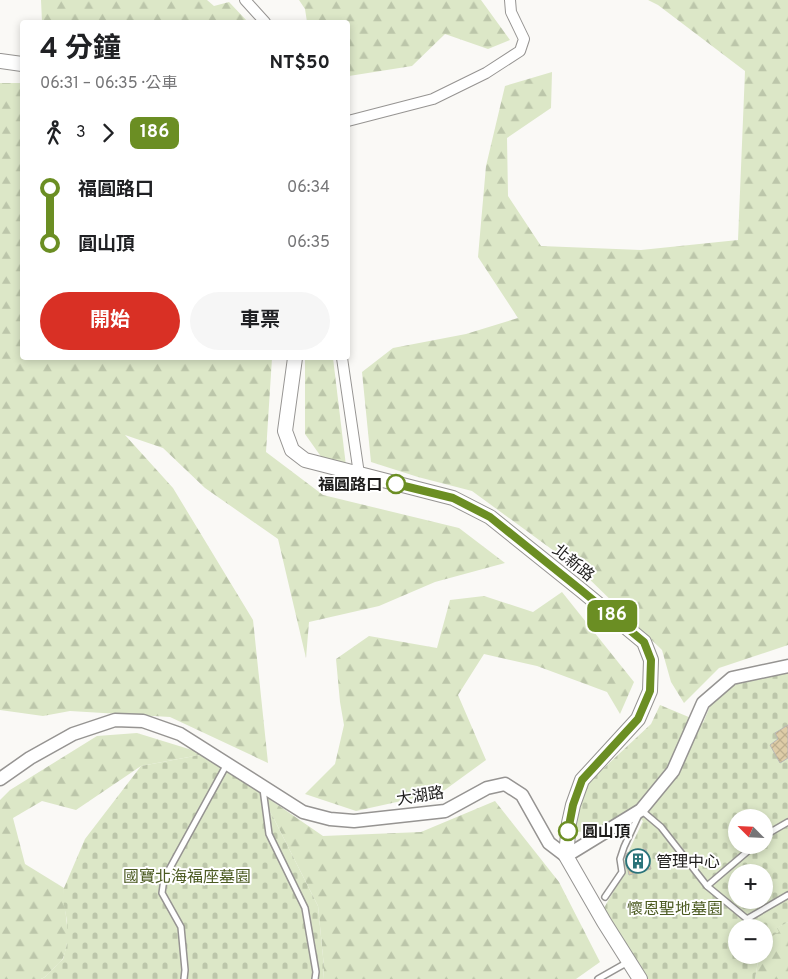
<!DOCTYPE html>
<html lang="zh-TW">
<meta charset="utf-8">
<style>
:root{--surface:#fff;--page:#f6f6f6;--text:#202124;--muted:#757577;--accent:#d93025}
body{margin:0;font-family:Overpass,"Noto Sans TC",sans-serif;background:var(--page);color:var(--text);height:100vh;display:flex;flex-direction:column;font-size:19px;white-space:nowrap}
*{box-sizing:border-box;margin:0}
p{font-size:16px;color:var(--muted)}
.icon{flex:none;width:28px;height:28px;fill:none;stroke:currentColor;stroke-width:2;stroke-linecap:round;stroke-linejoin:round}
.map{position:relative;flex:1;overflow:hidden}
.drawer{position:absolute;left:20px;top:20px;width:330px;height:340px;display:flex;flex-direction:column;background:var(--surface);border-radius:5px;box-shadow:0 2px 8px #0003}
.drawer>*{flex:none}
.badge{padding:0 10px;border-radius:8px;font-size:18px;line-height:32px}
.needle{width:32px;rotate:294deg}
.buttons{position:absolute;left:728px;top:809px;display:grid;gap:10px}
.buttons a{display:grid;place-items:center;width:45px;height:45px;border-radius:50%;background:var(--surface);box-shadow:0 2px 8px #0003;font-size:25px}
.map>.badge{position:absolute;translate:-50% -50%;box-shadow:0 0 0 2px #fff}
.legs{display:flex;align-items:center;gap:8px;height:55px;padding:0 20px;font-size:16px}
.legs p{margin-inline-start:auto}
.head{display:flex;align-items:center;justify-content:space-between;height:85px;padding:0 20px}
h1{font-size:28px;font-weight:700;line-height:38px}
.primary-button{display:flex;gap:10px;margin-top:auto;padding:10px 20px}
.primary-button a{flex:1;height:58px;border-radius:30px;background:var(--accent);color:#fff;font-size:20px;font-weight:700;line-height:58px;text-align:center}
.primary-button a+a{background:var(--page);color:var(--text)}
ul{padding:0 20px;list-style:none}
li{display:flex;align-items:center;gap:18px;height:55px;font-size:19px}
li i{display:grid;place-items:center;width:8px;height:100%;margin:0 6px;background:currentColor}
li i::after{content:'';width:12px;height:12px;margin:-6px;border:4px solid;border-radius:50%;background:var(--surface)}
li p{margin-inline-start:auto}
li:first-child i{background:linear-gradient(#0000 50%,currentColor 0)}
li:last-child i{background:linear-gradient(currentColor 50%,#0000 0)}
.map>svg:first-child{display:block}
.forest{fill:url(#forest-firs)}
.cemetery{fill:url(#cemetery-stones);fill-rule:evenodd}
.building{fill:url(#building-cross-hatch);stroke:#b8b7b4}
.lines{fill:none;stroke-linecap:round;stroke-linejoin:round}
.service-casing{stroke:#969492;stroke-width:8}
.minor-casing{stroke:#969492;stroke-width:12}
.tertiary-casing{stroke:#969492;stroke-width:15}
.secondary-casing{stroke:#969492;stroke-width:16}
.service{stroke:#fff;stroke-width:5}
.minor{stroke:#fff;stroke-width:10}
.tertiary{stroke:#fff;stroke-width:12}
.secondary{stroke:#fff;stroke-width:14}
.line-1-casing{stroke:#fff;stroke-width:11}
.line-1{stroke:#6b8e23;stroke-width:8}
.stop-1-dot{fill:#fff;stroke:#6b8e23;stroke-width:2.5}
.labels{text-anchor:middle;stroke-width:4;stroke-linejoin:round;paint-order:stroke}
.stop-label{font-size:16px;font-weight:bold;fill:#1e1d1c;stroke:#fff;text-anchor:end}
.street-label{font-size:16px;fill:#1e1d1c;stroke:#fff}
.poi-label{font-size:16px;fill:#1e1d1c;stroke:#fff;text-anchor:start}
.park-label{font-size:16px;fill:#4c5b22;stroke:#fff}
</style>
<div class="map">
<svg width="788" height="979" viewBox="0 0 788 979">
<defs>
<pattern id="forest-firs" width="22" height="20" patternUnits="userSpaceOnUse" patternTransform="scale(1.25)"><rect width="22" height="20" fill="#dce7c7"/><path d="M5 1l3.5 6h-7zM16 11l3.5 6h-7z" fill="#bcc6aa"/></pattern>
<pattern id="cemetery-stones" width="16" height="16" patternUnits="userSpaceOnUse" patternTransform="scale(1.25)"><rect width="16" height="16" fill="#dce7c7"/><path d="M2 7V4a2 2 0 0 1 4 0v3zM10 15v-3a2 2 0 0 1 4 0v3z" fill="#bcc6aa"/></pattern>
<pattern id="building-cross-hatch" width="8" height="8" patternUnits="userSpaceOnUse" patternTransform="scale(1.25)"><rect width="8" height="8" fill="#decca7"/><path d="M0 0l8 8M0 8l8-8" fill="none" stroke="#beaf8f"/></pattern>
</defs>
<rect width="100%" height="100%" fill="#faf9f6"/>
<g class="forest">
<polygon points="41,0 207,0 214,6 229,2 248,22 42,22"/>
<polygon points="299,0 481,0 510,40 488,49 445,34 412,66 349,76 348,75 348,22 307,22 305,9"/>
<polygon points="648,0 788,0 788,645 719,668 684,703 671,682 662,650 580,570 472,491 418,477 371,462 362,372 393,348 466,334 518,318 478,257 486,166 505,86 552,72 551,108 507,138 508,196 541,246 641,250 738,240 745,71 658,5"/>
<polygon points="0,83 22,83 22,358 272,358 266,452 323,495 459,528 505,563 435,582 379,606 309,622 306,658 278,539 205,488 163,448 125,435 173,488 253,620 268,763 170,717 70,711 43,716 0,710"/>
<polygon points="305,358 333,358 346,466 322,458 305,434"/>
<polygon points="562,592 634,682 620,714 607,692 537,666 484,654 458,695 486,760 442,792 356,811 305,794 335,764 344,725 340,702 336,659 369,636 437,648 450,600 484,596 533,612"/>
<path d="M 137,733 L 205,754 L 141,766 L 76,810 L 42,801 L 13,818 L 25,864 L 64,888 C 63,911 73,936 63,958 C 61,962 56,966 53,969 C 49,973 46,977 41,979 L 0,979 L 0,800 L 10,790 L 97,736 Z"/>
<polygon points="259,792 323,836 421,832 495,801 559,882 600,962 576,979 323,979 324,967 318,906 273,817"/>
<polygon points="788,922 788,979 755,979 759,955 764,955 764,941 778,932 776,928"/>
</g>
<g class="cemetery">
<path d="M 788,671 L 788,922 L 777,928 L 779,932 L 764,941 L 764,928 L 736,928 L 736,955 L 759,955 L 755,979 L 646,979 L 604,908 L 626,869 L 624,861 L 643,821 L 631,810 L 591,831 L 574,832 L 579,799 L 589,782 L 651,724 L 660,705 L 703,723 L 712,701 L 730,687 L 741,682 ZM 736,818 L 764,818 L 764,845 L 736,845 ZM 736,872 L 764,872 L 764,900 L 736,900 Z"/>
<polygon points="205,754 227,768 259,792 273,817 318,906 324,967 323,979 41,979 45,977 63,959 67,944 67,921 63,900 64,888 85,839 141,766"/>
</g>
<g class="building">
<polygon points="788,725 788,758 780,763 770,745 778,739 775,733"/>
<polygon points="646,849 651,869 629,875 625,857 627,853"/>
</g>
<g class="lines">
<g class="service-casing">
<g id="service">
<polyline points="263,789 269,834 305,908 316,972 315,979"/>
<polyline points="764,838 769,833 788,822"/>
<polyline points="707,886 755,845"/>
<polyline points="605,897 622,872 620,859 624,847 641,810 661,827 707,886 747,919 788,895"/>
<polyline points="184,979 185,970 181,927 162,893 164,879 227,764"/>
<polyline points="598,979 628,962"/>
</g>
</g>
<g class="minor-casing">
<g id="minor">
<polyline points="245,0 265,22"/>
<polyline points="348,121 433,99 486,73 520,51 524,39 511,12 510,0"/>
<polyline points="342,358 359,474"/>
</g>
</g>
<g class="tertiary-casing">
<polyline id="tertiary" points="0,779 30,758 73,734 115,720 143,721 180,734 303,812 330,819 354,821 445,811 487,788 505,784 522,795 549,843 566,856 641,810 673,771 703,703 732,678 788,666"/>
</g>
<g class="secondary-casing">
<g id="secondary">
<polyline points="0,61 22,64"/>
<polyline points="295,358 285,431 292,450 305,460 453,498 490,517 581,590 644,642 651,660 650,691 638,719 582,780 573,805 569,823 566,856 604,922 640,979"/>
</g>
</g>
<use href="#service" class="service"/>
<use href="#minor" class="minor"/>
<use href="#tertiary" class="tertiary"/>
<use href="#secondary" class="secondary"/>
</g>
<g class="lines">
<g class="line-1-casing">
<polyline id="line-1" points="396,484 453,498 490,517 581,590 644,642 651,660 650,691 638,719 582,780 573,805 568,831"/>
</g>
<use href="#line-1" class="line-1"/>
</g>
<defs>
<g id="building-ring" transform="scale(1.25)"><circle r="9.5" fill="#fff" stroke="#2a737a" stroke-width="1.5"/><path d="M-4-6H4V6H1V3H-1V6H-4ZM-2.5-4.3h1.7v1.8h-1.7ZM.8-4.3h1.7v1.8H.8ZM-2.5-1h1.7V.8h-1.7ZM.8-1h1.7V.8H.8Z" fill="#2a737a"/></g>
</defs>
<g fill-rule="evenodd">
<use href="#building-ring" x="638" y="861"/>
</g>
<g class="stop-1-dot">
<circle cx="396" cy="484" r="9"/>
<circle cx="568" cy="831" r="9"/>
</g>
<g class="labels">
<g class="stop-label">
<text x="382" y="490">福圓路口</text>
<text x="582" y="837" text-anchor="start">圓山頂</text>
</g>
<g class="street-label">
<text transform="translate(574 562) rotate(39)" y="6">北新路</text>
<text transform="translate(420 795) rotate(-9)" y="6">大湖路</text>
</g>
<g class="poi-label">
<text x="656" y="867">管理中心</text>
</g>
<g class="park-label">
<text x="187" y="882">國寶北海福座墓園</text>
<text x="675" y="914">懷恩聖地墓園</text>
</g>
</g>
</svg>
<div class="buttons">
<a><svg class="needle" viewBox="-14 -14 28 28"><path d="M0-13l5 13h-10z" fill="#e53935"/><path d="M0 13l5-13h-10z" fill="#757577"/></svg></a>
<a>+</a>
<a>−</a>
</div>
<b class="badge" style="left:612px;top:616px;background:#6b8e23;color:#fff">186</b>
<section class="drawer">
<div class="head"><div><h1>4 分鐘</h1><p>06:31 – 06:35 · 公車</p></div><b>NT$50</b></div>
<div class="legs"><svg class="icon" aria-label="walk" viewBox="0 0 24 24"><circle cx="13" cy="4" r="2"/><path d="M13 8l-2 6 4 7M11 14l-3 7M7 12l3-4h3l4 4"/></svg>3<svg class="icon" aria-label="forward" viewBox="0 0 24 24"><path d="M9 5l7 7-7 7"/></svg><b class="badge" style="background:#6b8e23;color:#fff">186</b></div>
<ul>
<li><i style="color:#6b8e23"></i><b>福圓路口</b><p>06:34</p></li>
<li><i style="color:#6b8e23"></i><b>圓山頂</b><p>06:35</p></li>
</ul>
<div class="primary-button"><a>開始</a><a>車票</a></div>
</section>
</div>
